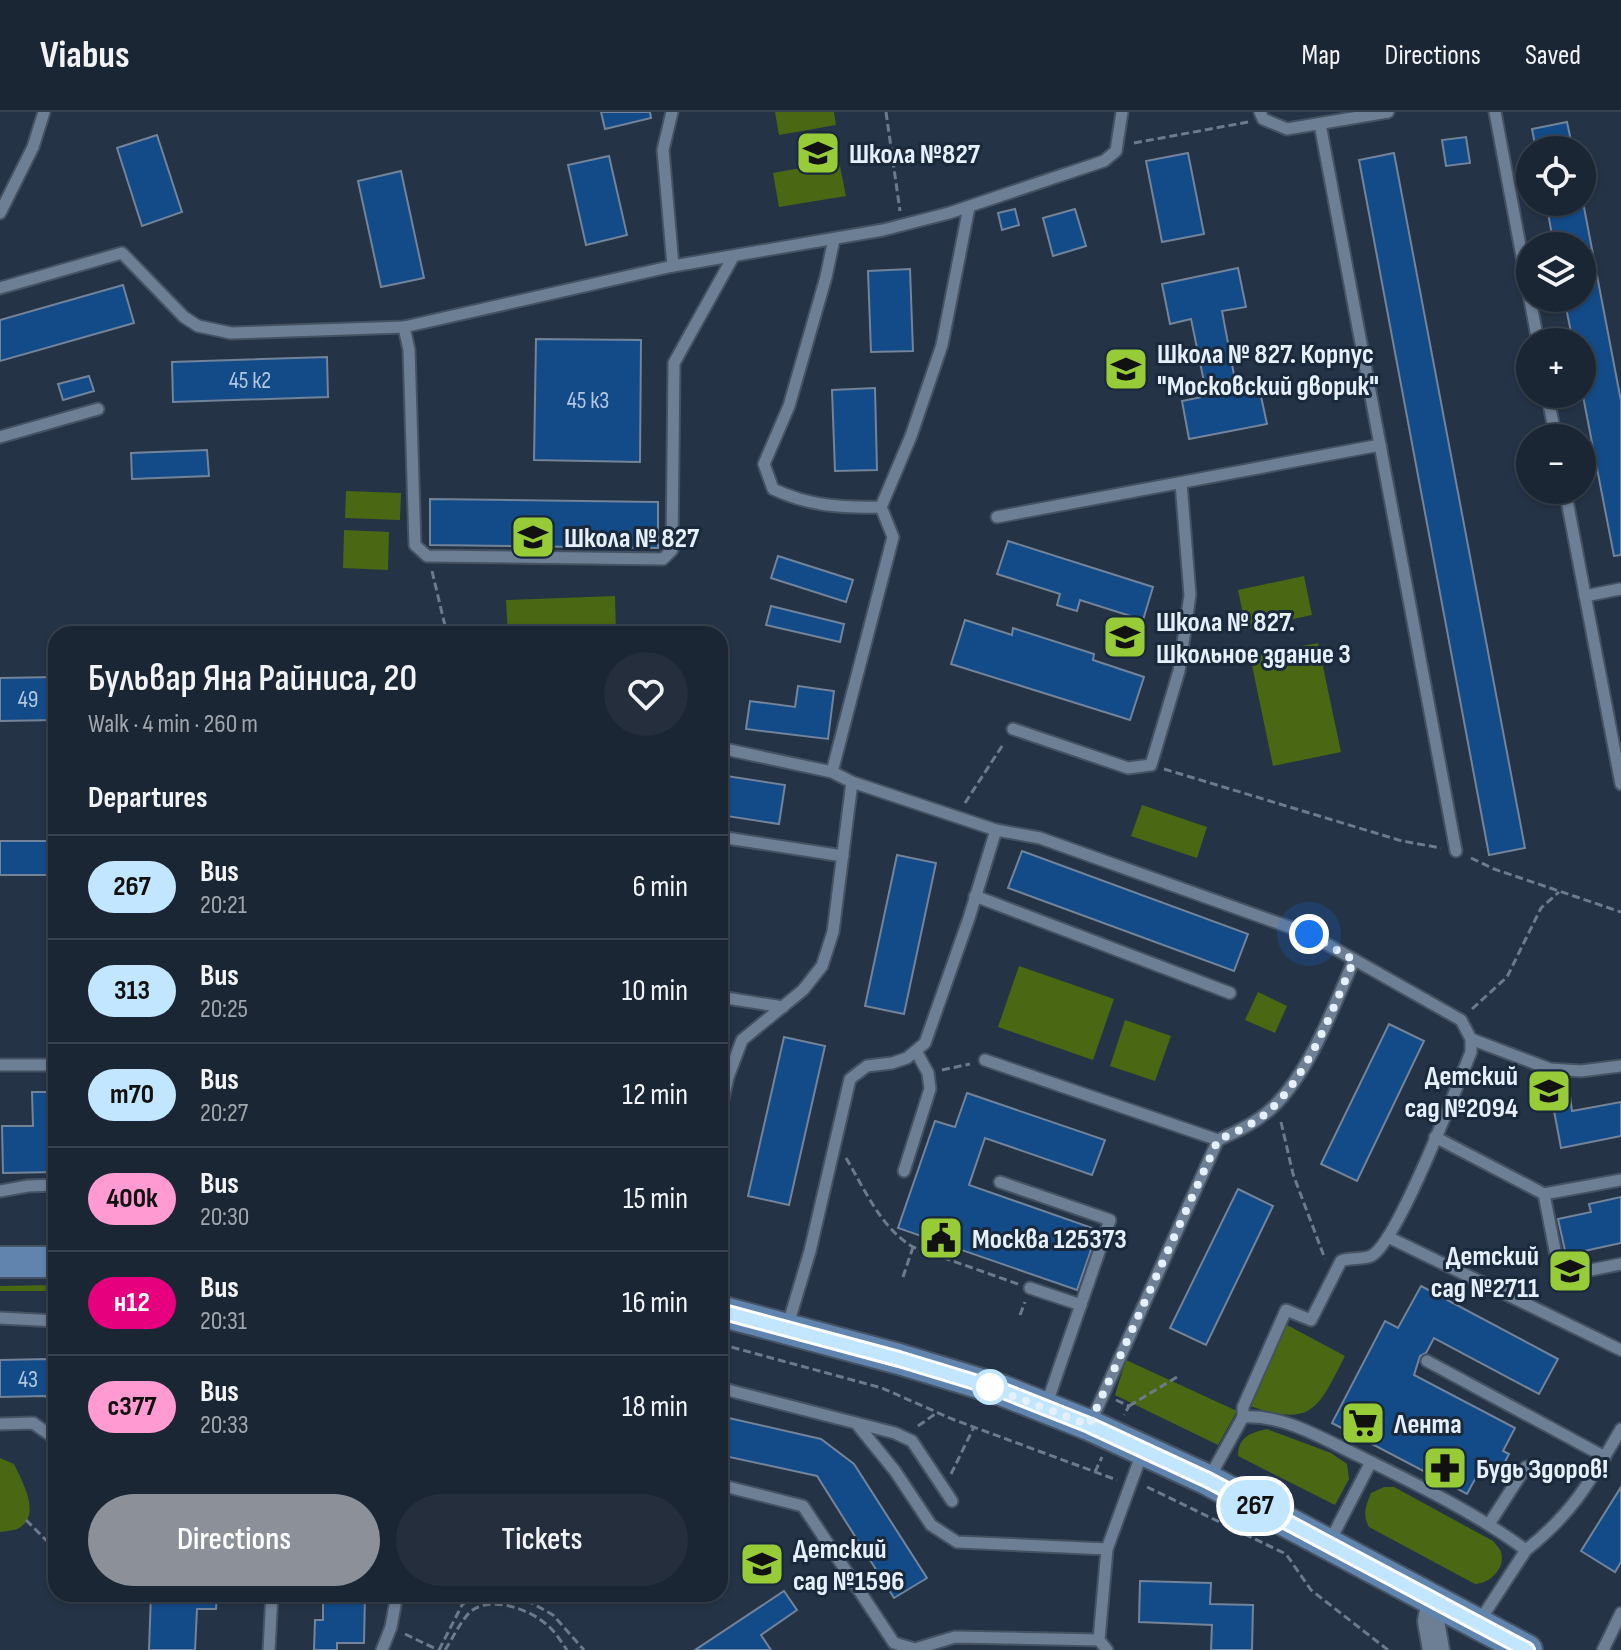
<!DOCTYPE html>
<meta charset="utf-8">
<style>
:root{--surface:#1b2634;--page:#242e3c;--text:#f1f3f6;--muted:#a0a5ac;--line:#39434f;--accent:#8c9099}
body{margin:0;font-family:"Sofia Sans Condensed",sans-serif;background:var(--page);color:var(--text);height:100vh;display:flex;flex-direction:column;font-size:30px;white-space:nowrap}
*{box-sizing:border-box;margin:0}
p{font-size:26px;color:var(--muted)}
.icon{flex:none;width:44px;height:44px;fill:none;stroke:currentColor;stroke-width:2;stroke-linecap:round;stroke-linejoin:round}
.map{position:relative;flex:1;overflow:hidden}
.sheet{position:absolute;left:48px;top:514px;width:680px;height:976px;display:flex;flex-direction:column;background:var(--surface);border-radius:24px;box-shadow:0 2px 6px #0004,0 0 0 2px var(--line)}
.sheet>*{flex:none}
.badge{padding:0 16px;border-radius:26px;font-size:28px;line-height:52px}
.fabs{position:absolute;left:1516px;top:24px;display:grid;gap:16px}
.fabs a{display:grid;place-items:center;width:80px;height:80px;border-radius:50%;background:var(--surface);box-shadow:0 2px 6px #0004,0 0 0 2px var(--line);font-size:40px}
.you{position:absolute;width:40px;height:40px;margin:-20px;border:6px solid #fff;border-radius:50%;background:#1a73e8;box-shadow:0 0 0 12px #1a73e833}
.map>.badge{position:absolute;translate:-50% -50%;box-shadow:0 0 0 4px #fff}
h2{padding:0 40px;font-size:30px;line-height:72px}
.round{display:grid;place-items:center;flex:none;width:84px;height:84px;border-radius:42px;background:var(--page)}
.head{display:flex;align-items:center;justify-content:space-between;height:136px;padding:0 40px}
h1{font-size:38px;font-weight:600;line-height:60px}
.cta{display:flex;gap:16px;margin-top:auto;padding:16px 40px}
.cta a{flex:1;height:92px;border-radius:48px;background:var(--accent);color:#fff;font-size:32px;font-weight:600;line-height:92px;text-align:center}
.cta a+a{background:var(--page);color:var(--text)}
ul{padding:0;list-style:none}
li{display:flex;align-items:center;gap:24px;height:104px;padding:0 40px;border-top:2px solid var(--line)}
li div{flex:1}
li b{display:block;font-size:30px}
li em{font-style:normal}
li .badge{min-width:88px;font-weight:700;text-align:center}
header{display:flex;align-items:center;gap:48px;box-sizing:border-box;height:112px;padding:0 40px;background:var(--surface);border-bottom:2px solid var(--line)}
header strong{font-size:38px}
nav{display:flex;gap:44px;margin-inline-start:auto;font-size:28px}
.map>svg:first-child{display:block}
.green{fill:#4a6713}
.building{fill:#134b89;stroke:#72839a;stroke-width:2}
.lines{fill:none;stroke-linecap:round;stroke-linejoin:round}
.service-casing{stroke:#455262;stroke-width:15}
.tertiary-casing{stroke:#455262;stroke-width:30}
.secondary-casing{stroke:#455262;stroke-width:34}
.path{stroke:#6d7a8b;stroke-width:3;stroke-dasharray:8 4;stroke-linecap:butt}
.service{stroke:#6d7f95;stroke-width:11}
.tertiary{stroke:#6d7f95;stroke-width:26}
.secondary{stroke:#6084ae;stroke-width:30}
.line-casing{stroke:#fff;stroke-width:18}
.line{stroke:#c2e6ff;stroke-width:12}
.walk{stroke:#e6f0fd;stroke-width:8;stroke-dasharray:0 14.4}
.stop-dot{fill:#fff;stroke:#c2e6ff;stroke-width:4}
.labels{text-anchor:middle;stroke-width:6;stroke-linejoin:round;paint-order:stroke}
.number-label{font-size:24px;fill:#b1c7e0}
.poi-label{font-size:28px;font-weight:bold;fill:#e6f0fd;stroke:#1a293b;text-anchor:start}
</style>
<header>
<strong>Viabus</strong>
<nav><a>Map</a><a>Directions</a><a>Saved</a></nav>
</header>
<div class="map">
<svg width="1621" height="1538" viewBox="0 0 1621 1538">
<rect width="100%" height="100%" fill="#243346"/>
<g class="green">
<polygon points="775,0 834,0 836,13 779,23"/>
<polygon points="839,49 846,84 779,95 773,61"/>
<polygon points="346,379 401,381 400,408 345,406"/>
<polygon points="344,418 389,420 388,458 343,456"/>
<polygon points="1304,464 1312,503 1246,517 1238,478"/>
<polygon points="615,484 616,522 508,522 506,488"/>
<polygon points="1318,531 1341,640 1273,654 1250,544"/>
<polygon points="1142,693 1207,715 1197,746 1131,724"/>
<polygon points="1019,854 1114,887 1093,948 998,915"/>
<polygon points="1258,880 1287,894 1275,921 1245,908"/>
<polygon points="1125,908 1171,924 1155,969 1110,954"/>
<polygon points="56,1173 56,1179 0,1179 0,1174"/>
<path d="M 1287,1213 L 1345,1244 C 1318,1296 1313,1316 1250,1294 Z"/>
<polygon points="1126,1248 1237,1299 1218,1333 1115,1283"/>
<path d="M 1267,1317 L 1331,1341 L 1347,1352 L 1349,1367 L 1335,1393 L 1238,1344 C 1238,1325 1250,1321 1267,1317 Z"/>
<path d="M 0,1346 L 14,1352 C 22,1369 42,1403 19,1416 C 14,1419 5,1419 0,1420 Z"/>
<path d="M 1384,1375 L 1394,1375 L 1493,1429 C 1494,1430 1501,1438 1501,1440 C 1506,1457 1489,1472 1475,1472 L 1369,1415 C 1362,1402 1366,1394 1371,1381 Z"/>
</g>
<g class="building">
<polygon points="601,0 650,0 651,6 605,17"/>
<polygon points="1567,10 1573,38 1536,38 1532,17"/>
<polygon points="157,23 182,100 142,114 117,36"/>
<polygon points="1466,25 1470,51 1446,54 1442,28"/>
<polygon points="1188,41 1204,122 1162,130 1146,49"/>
<polygon points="1394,41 1525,736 1489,743 1359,48"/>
<polygon points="609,44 627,123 586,133 568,53"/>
<polygon points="401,59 424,166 381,175 358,69"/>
<polygon points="1546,90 1583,90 1621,289 1621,443 1614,444 1582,279 1582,230 1573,230 1564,186 1582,186 1582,134 1554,134"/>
<polygon points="1015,97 1019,113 1002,118 998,101"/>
<polygon points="1075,97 1086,134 1053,144 1043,106"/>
<polygon points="1238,156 1246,195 1222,199 1237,279 1259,275 1267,312 1189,327 1182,289 1207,284 1191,207 1170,212 1162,172"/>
<polygon points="910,157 913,239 871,240 868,159"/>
<polygon points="123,173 134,211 0,249 0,208"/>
<polygon points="536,227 641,228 640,350 534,348"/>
<polygon points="327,245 328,285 173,290 172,250"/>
<polygon points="89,264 94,279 63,288 58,272"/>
<polygon points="875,276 877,358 835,359 832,278"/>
<polygon points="207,338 209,364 132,367 131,341"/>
<polygon points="430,387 658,390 658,436 430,433"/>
<polygon points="1008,429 1153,475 1143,508 1080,488 1077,499 1063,495 1057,493 1060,482 997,462"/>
<polygon points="778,444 853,468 846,490 771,466"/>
<polygon points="771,494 844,512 840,530 766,513"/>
<polygon points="965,508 1012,523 1013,516 1094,542 1093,548 1144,565 1130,608 951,552"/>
<polygon points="56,565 56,608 0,609 0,566"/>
<polygon points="798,574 834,579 828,627 746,617 750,589 795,595"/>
<polygon points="720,663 785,673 779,712 720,703"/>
<rect x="0" y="729" width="56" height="34"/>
<polygon points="1022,739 1248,822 1234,859 1008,776"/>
<polygon points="897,743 936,751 904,902 865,894"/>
<polygon points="1389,912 1424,929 1357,1069 1321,1052"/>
<polygon points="784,925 825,934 789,1093 748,1084"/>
<polygon points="32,980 56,980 56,1060 3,1061 2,1014 33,1014"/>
<polygon points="967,981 1105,1028 1092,1063 985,1026 969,1073 1098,1118 1077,1178 898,1116 935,1009 955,1015"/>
<polygon points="1570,985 1572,999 1621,990 1621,1024 1561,1036 1552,988"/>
<polygon points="1238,1077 1273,1094 1206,1233 1170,1216"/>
<polygon points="1621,1085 1621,1131 1566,1143 1558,1107 1591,1100 1589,1092"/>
<polygon points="1421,1174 1558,1247 1539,1282 1434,1226 1426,1241 1420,1244 1414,1263 1515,1316 1503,1339 1509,1342 1496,1367 1480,1358 1467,1382 1332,1311 1385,1209 1398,1216"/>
<polygon points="47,1247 56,1250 56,1295 45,1284 0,1285 0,1248"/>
<polygon points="720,1304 821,1327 854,1352 927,1466 894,1486 817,1364 720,1343"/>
<polygon points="1621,1375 1621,1450 1615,1460 1581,1439"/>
<polygon points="1140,1469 1211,1471 1210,1492 1253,1493 1252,1538 1211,1538 1212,1513 1139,1510"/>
<polygon points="784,1479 797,1498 761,1523 771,1538 695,1538"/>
<polygon points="151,1482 217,1482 216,1497 197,1497 195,1538 149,1538"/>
<polygon points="323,1482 365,1482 364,1531 337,1531 337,1538 314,1538 315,1508 323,1508"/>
</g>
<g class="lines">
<g class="service-casing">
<g id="service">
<polyline points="672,0 663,38 673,154"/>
<polyline points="1260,0 1263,7 1287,17 1388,0"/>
<polyline points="1495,0 1538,230"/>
<polyline points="1320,12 1456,739"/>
<polyline points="0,101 33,35 44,0"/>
<path d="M 834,127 L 826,165 L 789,294 L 764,352 L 773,377 C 809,394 842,396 881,395"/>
<polyline points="0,176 122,141 184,205 198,214 231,221 404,215 673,154 883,118 949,101 1104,49 1116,39 1122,0"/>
<polyline points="404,215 409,238 415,433 427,444 663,447 672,438 674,251 733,145"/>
<polyline points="1547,282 1556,326"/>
<polyline points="0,325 98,297"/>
<polyline points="1565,378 1621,672"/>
<polyline points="997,405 1380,333"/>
<polyline points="1585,484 1620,477"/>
<polyline points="1013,617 1128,656 1151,653 1179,559 1190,483 1181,371"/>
<path d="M 720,636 L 832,660 L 852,670 L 996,718 L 1040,726 L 1309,822 L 1461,908 L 1471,927 L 1471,940 C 1457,974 1397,1132 1371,1144 C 1362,1148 1351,1145 1341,1149 L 1311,1208 L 1286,1198 L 1243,1295 L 1243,1305"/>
<polyline points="832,660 893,425 881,395 911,324 942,233 969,95"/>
<polyline points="720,725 843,744"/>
<polyline points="975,784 1230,881"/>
<polyline points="720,885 783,895"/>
<polyline points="1471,927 1550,957 1581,959 1621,954"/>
<polyline points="985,948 1218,1028 1090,1312"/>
<polyline points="0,953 56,953"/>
<polyline points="720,1000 728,965 742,928 803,878 822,854 833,820 852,670"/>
<polyline points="1435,1025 1544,1082 1621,1068"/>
<path d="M 1218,1028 C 1236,1020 1256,1011 1272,996 C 1310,960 1333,896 1354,848"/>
<polyline points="904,1059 930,977 928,961 916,939"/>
<polyline points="1000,1070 1110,1108 1046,1294"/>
<polyline points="0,1079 28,1074 56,1073"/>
<polyline points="1544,1082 1560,1164 1621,1152"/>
<polyline points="1388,1125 1621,1238"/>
<polyline points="1030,1176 1081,1193"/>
<polyline points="0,1206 56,1209"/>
<polyline points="787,1216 810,1139 850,967 867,954 892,951 907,946 925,931 969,806 996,718"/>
<polyline points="1427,1249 1605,1345"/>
<polyline points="720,1276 856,1311 895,1359 931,1413 957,1430 1107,1437"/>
<polyline points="856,1311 895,1321 912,1329 952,1389"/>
<polyline points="0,1312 33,1311 56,1327"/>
<path d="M 1208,1368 L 1243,1305 C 1283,1302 1323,1327 1359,1344 C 1416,1372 1474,1400 1526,1438 L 1479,1510"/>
<polyline points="720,1373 803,1394 894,1531 915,1537 955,1525 1099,1528"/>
<polyline points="1489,1412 1526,1355"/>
<polyline points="1329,1431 1371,1350"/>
<path d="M 1526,1438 C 1573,1401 1591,1368 1621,1317"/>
<polyline points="269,1538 272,1482"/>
<polyline points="382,1538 391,1515 397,1482"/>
<polyline points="1107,1538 1099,1528 1107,1437 1142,1341"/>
<polyline points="1603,1538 1621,1501"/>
</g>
</g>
<g class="tertiary-casing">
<polyline id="tertiary" points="1435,1489 1431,1509 1436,1538"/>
</g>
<g class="secondary-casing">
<g id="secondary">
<polyline points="0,1150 56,1150"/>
<polyline points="720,1199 899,1247 1001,1278 1089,1313 1208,1368 1527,1538"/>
</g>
</g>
<g class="path">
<polyline points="886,0 900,99"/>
<polyline points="1134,31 1248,10"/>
<polyline points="432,459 447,522"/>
<polyline points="1164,657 1402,729 1441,736"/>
<polyline points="965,691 1004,631"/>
<polyline points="1471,746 1494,757 1621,800"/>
<polyline points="1472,897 1507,865 1541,796 1559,780"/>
<polyline points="942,958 970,952"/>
<polyline points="1281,1010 1293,1062 1325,1147"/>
<path d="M 846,1046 C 865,1078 881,1116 913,1135 L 1018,1172"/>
<polyline points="903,1165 913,1135"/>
<polyline points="1020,1203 1025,1190"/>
<polyline points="720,1232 882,1276 952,1307 1117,1368"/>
<polyline points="1116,1288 1129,1294 1124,1303"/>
<polyline points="1129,1294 1177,1265"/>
<polyline points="918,1314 938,1300"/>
<polyline points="1095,1360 1102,1345"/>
<polyline points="951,1362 974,1315"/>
<polyline points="1147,1375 1286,1442 1311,1478 1388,1538"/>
<polyline points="26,1408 49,1431 56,1431"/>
<polyline points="458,1482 462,1493"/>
<polyline points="516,1482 553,1503 584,1538"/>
<polyline points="405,1522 438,1538"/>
<polyline points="439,1538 462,1493 476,1482"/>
<path d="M 445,1538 C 453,1526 460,1510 470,1500 C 490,1483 530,1497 547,1513 C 555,1519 561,1530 567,1538"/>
</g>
<use href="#service" class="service"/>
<use href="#tertiary" class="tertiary"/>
<use href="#secondary" class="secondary"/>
</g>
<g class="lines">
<g class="line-casing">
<polyline id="line" points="720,1199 899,1247 1001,1278 1089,1313 1208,1368 1527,1538"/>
</g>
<use href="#line" class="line"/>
<path class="walk" d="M 990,1275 L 981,1272 L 1089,1313 L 1218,1028 C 1236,1020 1257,1011 1272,996 C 1310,960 1333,896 1354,848 L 1309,822"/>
</g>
<defs>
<g id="school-square" transform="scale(2.3)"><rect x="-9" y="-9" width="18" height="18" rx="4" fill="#97cc38" stroke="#1a293b"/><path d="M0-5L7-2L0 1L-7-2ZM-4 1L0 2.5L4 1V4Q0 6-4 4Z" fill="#111"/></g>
<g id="civic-square" transform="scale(2.3)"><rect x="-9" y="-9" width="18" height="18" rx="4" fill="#97cc38" stroke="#1a293b"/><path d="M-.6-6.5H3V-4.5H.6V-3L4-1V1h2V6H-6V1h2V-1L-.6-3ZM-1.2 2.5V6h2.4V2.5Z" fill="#111"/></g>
<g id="supermarket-square" transform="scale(2.3)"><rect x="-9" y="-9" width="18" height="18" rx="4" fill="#97cc38" stroke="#1a293b"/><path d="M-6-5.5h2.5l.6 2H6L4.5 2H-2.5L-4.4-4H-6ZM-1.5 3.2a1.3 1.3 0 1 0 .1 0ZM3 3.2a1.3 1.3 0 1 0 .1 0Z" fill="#111"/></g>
<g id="pharmacy-square" transform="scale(2.3)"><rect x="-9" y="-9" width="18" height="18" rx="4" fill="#97cc38" stroke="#1a293b"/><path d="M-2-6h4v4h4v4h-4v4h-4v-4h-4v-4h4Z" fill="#111"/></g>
</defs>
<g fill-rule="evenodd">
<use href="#school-square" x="818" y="41"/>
<use href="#school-square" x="1126" y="257"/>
<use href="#school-square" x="533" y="425"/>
<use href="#school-square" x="1125" y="525"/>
<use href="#school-square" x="1549" y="979"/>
<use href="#civic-square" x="941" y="1126"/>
<use href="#school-square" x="1570" y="1159"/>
<use href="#supermarket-square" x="1363" y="1311"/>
<use href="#pharmacy-square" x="1445" y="1356"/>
<use href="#school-square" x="762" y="1452"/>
</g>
<circle class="stop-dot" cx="990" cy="1275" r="16"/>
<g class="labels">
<g class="number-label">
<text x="250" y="276">45 к2</text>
<text x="588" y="296">45 к3</text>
<text x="28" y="595">49</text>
<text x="28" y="1275">43</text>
</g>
<g class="poi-label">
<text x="849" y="51">Школа №827</text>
<text x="1157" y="251">Школа № 827. Корпус<tspan x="1157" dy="32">"Московский дворик"</tspan></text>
<text x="564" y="435">Школа № 827</text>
<text x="1156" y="519">Школа № 827.<tspan x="1156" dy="32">Школьное здание 3</tspan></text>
<text x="1518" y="973" text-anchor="end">Детский<tspan x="1518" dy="32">сад №2094</tspan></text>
<text x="972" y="1136">Москва 125373</text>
<text x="1539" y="1153" text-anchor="end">Детский<tspan x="1539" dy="32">сад №2711</tspan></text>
<text x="1394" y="1321">Лента</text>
<text x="1476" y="1366">Будь Здоров!</text>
<text x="793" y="1446">Детский<tspan x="793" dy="32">сад №1596</tspan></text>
</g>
</g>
</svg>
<div class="fabs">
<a><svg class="icon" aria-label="locate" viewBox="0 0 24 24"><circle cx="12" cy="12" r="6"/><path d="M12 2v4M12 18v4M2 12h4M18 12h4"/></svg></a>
<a><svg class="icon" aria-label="layers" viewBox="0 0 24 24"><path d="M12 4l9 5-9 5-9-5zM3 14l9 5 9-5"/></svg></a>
<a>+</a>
<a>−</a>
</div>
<div class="you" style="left:1309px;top:822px"></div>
<b class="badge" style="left:1255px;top:1394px;background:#c2e6ff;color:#111">267</b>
<section class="sheet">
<div class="head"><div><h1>Бульвар Яна Райниса, 20</h1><p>Walk · 4 min · 260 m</p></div><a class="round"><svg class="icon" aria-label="heart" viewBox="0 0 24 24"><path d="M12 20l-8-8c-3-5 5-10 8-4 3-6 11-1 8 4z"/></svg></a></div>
<h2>Departures</h2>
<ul>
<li><span class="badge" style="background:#c2e6ff;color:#111">267</span><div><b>Bus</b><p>20:21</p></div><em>6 min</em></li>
<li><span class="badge" style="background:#c2e6ff;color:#111">313</span><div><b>Bus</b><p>20:25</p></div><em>10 min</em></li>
<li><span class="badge" style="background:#c2e6ff;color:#111">т70</span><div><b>Bus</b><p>20:27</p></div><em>12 min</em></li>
<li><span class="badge" style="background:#ff9ad2;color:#111">400к</span><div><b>Bus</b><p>20:30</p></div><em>15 min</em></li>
<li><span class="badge" style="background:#e6007e;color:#fff">н12</span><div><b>Bus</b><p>20:31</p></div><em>16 min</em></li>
<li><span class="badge" style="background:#ff9ad2;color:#111">с377</span><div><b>Bus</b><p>20:33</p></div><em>18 min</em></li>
</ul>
<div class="cta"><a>Directions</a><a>Tickets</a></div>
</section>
</div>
